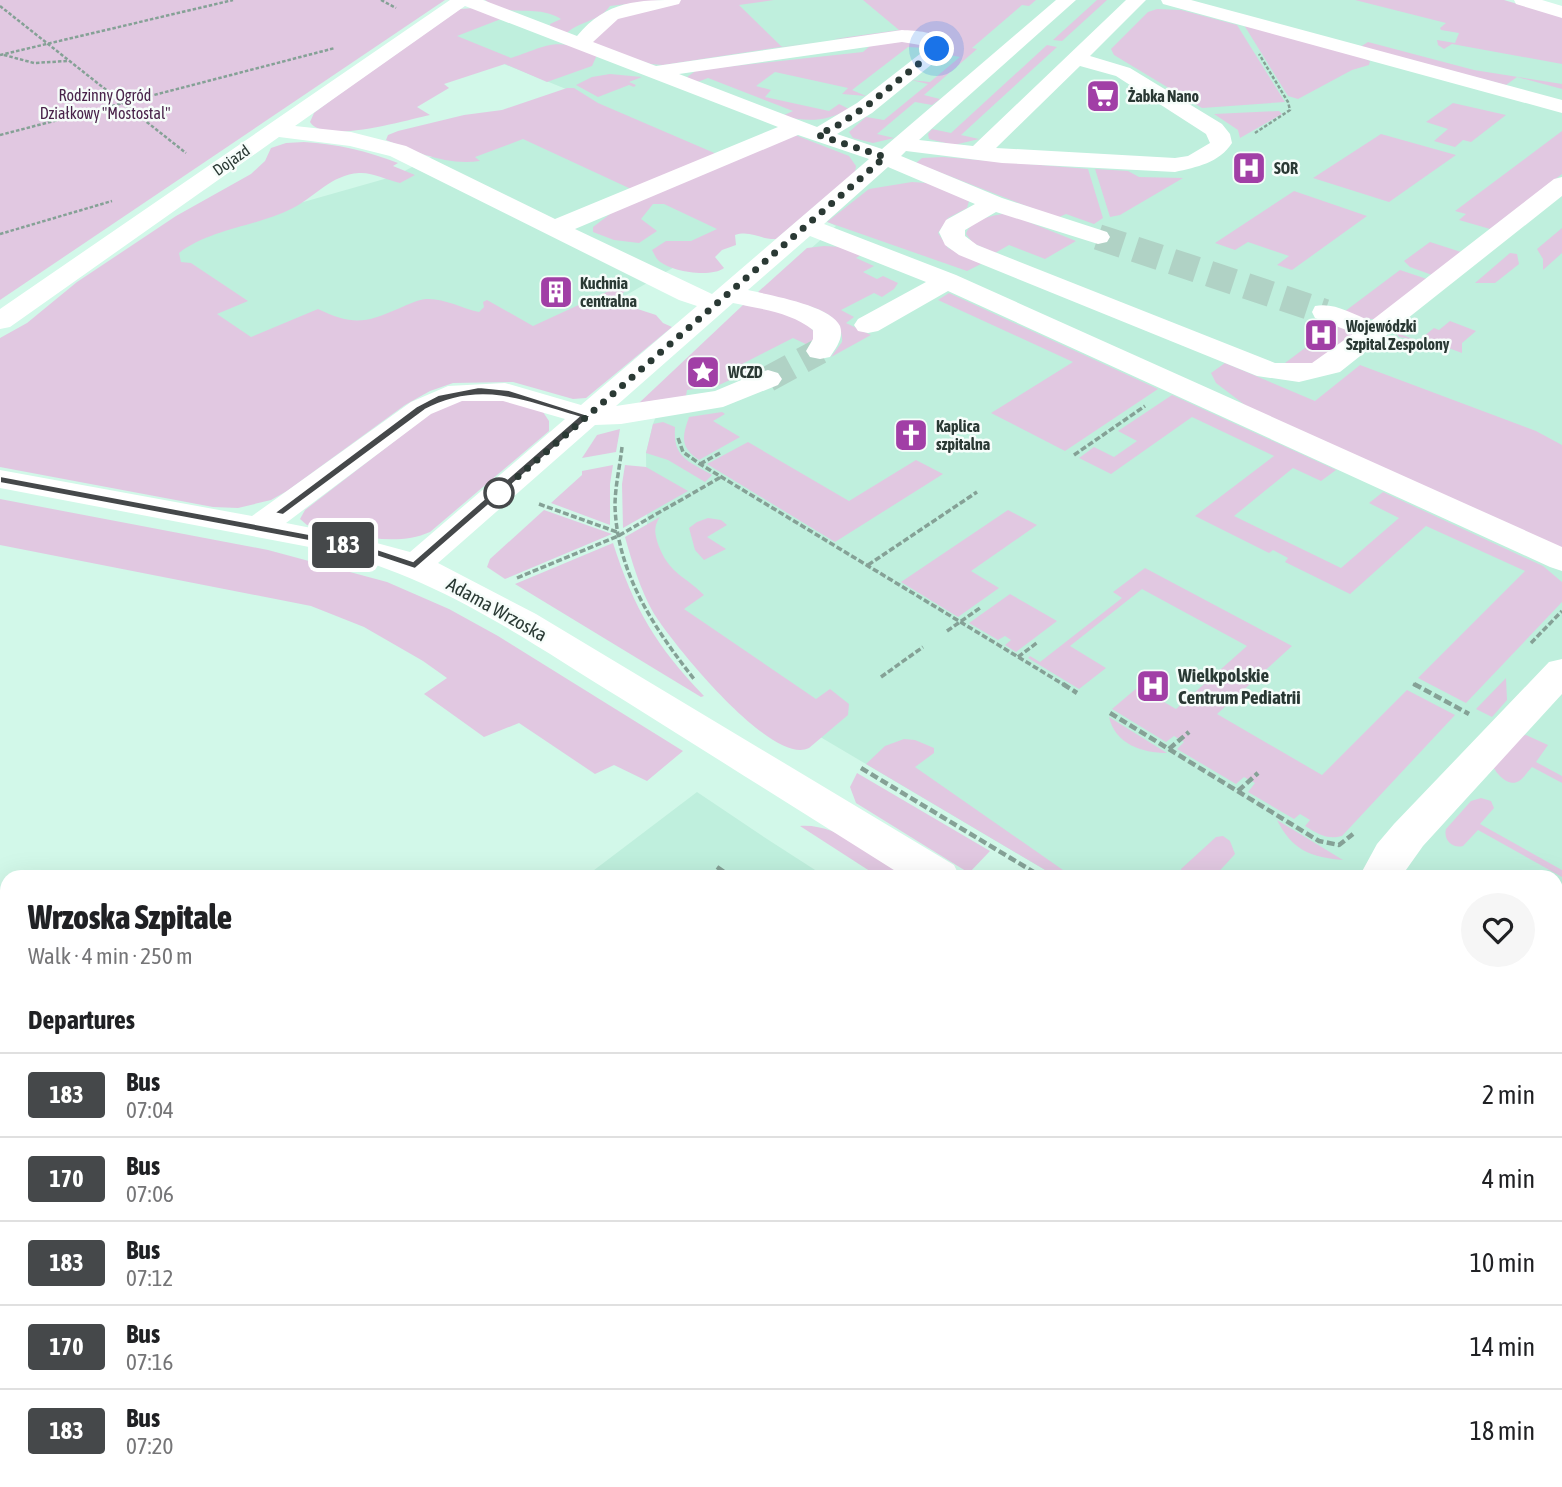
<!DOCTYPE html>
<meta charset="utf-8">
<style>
:root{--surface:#fff;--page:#f6f6f6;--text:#202124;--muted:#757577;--line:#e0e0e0}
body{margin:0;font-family:"Asap Condensed",sans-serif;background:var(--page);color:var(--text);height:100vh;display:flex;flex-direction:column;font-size:26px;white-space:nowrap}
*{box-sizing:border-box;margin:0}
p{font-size:23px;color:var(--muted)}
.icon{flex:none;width:38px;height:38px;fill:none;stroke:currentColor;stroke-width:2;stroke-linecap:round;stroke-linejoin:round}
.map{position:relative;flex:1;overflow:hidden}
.details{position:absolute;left:0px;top:870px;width:1563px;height:618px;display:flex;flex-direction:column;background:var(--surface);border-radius:21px 21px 0 0;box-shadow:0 7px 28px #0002}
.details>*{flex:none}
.badge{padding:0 14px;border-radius:5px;font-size:24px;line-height:46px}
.you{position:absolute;width:35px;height:35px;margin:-18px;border:5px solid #fff;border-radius:50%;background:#1a73e8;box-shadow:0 0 0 10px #1a73e833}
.map>.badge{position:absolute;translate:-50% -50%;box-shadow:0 0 0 4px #fff}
h2{padding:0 28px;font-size:26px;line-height:63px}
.round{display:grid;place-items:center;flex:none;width:74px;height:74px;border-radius:37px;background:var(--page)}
.head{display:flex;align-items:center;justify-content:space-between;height:119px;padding:0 28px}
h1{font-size:33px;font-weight:800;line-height:52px}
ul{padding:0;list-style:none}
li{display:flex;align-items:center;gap:21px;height:84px;padding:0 28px;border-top:2px solid var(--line)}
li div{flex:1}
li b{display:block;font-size:26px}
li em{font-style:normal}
li .badge{min-width:77px;font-weight:700;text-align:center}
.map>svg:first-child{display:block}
.built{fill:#bfefdd}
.green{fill:#e1c8e1}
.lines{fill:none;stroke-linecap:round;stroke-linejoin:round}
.minor-tunnel{stroke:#b0d2c5;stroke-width:26;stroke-dasharray:26 13;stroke-linecap:butt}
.path-far3{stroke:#85a196;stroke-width:2.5;stroke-dasharray:3.5 2;stroke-linecap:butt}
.path-far2{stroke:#85a196;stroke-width:3.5;stroke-dasharray:6 2.5;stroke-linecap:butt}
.path-far1{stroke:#85a196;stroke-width:4.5;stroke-dasharray:8 3.5;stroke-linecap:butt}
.path{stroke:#85a196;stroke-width:6;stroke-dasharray:10 4.5;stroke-linecap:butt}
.minor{fill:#fff;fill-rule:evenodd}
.line{fill:#45484a;stroke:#fff;stroke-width:2}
.walk{stroke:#2a3934;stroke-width:7;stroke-dasharray:0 12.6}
.stop-dot{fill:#fff;stroke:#45484a;stroke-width:3.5}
.labels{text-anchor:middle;stroke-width:5;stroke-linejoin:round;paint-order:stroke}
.far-park-label{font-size:16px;fill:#49234a;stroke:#f6fdfa}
.far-poi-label{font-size:16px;font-weight:bold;fill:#2a3934;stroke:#f6fdfa;text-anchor:start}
.far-street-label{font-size:16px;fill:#2a3934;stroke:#f6fdfa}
.street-label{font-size:19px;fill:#2a3934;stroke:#f6fdfa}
.poi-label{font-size:19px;font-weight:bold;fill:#2a3934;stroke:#f6fdfa;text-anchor:start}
</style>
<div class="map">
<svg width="1562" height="1487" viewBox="0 0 1562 1487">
<rect width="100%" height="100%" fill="#d2f8e9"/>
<g class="built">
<polygon points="494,0 1483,0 1562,25 1562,1171 1556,1168 1556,877 1057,877 822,738 692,631 655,558 647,525 646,453 653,424 662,400 699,349 836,226 566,89 447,41"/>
<polygon points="490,126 774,209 599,311 508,350 260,384 119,289 208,229 395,176"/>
<polygon points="697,792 767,839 826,877 585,877"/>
<polygon points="7,1315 7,1480 1556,1480 1562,1487 0,1487 0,1320"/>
</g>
<g class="green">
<polygon points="0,0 445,0 0,300"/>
<path d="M 485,0 L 663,0 L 610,6 C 599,22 578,21 566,34 L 551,29 L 550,24 L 561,19 C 535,3 512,20 485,0 Z"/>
<polygon points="680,0 774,0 739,5 782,47 820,41 663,65 651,64 590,44 609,20"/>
<polygon points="863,0 1036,0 1029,6 1022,5 972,48 977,49 924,95 940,99 932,105 915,102 877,134 894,138 873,143 853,138 849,132 866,117 884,120 928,84 911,80 930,82 960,57 944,54 948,50 946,43 929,34 834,39 899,30"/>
<polygon points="1097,0 1107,0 1062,41 1053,40"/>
<polygon points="1355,0 1504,0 1562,17 1562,64 1452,44 1444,49 1438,45 1437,40 1455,43 1459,33 1441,30 1440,28 1446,23"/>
<path d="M 474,8 L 501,19 L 457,36 L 511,58 C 552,44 555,37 597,55 L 592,66 L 547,82 L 505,64 L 444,84 L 449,88 L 417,107 L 430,115 C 406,120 324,145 310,122 L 314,113 L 334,98 L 460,9 Z"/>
<polygon points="1157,9 1181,10 1237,25 1285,102 1202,108 1114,55 1111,49 1148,12"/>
<polygon points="1244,25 1358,56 1370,61 1369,65 1352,70 1298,99 1288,96"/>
<path d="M 904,40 L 926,45 L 926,48 L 908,47 L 852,90 L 866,96 L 842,94 L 848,88 L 775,72 L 756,86 L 771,90 L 765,97 L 829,111 L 839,104 L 849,109 C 826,122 807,122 782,116 L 793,111 L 708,78 L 695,83 L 687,77 L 697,70 L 863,52 L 871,45 Z"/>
<polygon points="1368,42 1474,70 1562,84 1562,89 1517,77 1506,85 1360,47"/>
<polygon points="1047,45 1057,47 961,135 979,139 954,145 929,139 928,134 932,129 951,133"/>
<polygon points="610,74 642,77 629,82 636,85 634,87 629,85 598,97 576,85 592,77"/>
<path d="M 567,88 L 574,88 L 598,103 L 719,155 L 631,189 L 523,139 L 475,157 L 480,161 C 446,166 417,152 386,140 L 388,135 L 398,131 L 464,115 L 502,110 Z"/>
<polygon points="1453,103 1506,115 1471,142 1463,140 1455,147 1434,141 1448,129 1426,122"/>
<polygon points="1279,111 1282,114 1240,138 1238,130 1214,114"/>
<polygon points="1562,131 1562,174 1490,229 1459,220 1466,214 1455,211"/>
<polygon points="1381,134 1456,155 1389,202 1313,178"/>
<path d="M 795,135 L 849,156 L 856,166 L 855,172 L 776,239 C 761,240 751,230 735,235 L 736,245 L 722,250 L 715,257 L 724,268 C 711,278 670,272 658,260 C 655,257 654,253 652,250 L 666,241 L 691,241 L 717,229 L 664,204 L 653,204 L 641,219 L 657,231 L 639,243 L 614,240 L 593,232 L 593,227 L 618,208 Z"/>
<path d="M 304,142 C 337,144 367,151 398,163 L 393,166 L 415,175 L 400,183 C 387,180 372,172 359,173 C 331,175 316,196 293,208 C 256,227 212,228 179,253 L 181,262 L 191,263 L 248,301 L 217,314 L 251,337 L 318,309 C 354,326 365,323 400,308 C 409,304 417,300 426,299 C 444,298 461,308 479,312 L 484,307 L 483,302 L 487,300 L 533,326 L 624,284 L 628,287 L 616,302 L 656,315 L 663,323 L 672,327 L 586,398 L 573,399 L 513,382 L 453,383 L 430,391 L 405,405 L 287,491 L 271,500 L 238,508 L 213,507 L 0,467 L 0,338 L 27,323 L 77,282 L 176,216 L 251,174 L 265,161 L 271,148 L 286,143 Z"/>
<polygon points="943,157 1088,169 1103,218 1094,224 1066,214 1057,218 916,163 922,158"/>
<polygon points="1095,169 1128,171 1139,177 1183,178 1120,215 1110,217"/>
<polygon points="912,182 927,183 969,201 967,208 948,218 938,233 948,248 983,263 967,271 827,222 869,189"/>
<polygon points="1294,191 1367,216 1292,270 1277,265 1289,256 1248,242 1235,250 1215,243"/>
<path d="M 1002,214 L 1011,215 L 1076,241 L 1045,259 L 1009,245 L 995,253 L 973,243 L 966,234 C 970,221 989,216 1002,214 Z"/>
<polygon points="1562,228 1562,253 1543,270 1543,259 1537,249"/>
<polygon points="1430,242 1461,252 1432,275 1410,267 1404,261"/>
<path d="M 824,246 L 841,247 L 861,255 L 856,258 L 874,266 L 863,272 L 877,279 L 883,276 L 898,283 L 894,289 L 882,297 L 874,293 L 841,310 L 854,317 L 846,323 L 871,335 L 831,357 L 842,342 C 845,302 784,304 758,292 L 807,248 Z"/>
<polygon points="1510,253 1517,254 1519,264 1495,283 1475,283"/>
<polygon points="1400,270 1427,279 1375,319 1364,319 1344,312"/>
<polygon points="949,293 1158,389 1065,451 991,413 1073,362 938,300"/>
<path d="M 743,305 C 763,307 808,313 815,335 L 810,346 L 793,338 L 742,364 L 751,370 L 717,386 L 687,390 L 686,396 L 639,403 Z"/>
<polygon points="1450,321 1476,331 1462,343 1462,353 1432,342 1425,347 1413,343 1415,340 1399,337 1395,332 1418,341 1434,328 1439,330"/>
<polygon points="1337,324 1352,331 1354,335 1320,363 1281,366"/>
<polygon points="1225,363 1315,401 1360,365 1536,431 1562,445 1562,552 1258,415 1216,383 1211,373"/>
<polygon points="1172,395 1336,470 1321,481 1293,468 1234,516 1341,568 1399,518 1369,503 1383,492 1543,566 1562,582 1562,602 1466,703 1418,678 1525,571 1426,526 1350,594 1285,562 1288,558 1273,550 1269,553 1195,516 1274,456 1192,417 1111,474 1079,458 1094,447 1114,457 1137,441 1118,431"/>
<path d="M 503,399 L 543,412 L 549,421 L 549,431 L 430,532 C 391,549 347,532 307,525 L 300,519 L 305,510 L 431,413 L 462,400 Z"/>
<path d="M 722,412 L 725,414 L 713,421 L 740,437 L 699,460 C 680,447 682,437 689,417 Z"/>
<path d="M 663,422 L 675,427 C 673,458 687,460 712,475 L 705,482 L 668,460 L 646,453 L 653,424 Z"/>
<polygon points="620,429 616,452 582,458 597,435"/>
<polygon points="748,442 849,501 916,460 943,474 835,542 707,464"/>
<polygon points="613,465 610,484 610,525 551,503 582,475 582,471"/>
<polygon points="625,465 646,467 688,491 623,528 622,484"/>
<polygon points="0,499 268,550 387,582 449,609 498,636 683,751 647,781 614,765 595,774 519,723 484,737 424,694 447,678 423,661 364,627 311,606 0,545"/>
<polygon points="544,510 612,534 505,579 487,567 490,559"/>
<polygon points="1008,510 1037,525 971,571 999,588 958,617 901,582"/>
<path d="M 660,517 C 653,527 655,534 658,544 C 669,574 684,575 704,595 L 684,609 L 816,699 L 830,689 L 849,704 L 848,715 L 809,748 C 772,767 671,642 653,612 C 640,589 632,562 625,537 Z"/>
<polygon points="708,518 721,520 727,525 707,537 726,549 704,560 695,550 689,528 697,522"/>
<path d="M 613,543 C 634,609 656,646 704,696 L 701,697 L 515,584 Z"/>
<path d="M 1145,568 L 1292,646 L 1217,714 L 1322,775 L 1407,690 L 1455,715 L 1342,836 C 1327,840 1318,834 1305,826 L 1310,820 L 1300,814 L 1294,819 L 1248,792 L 1255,783 L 1244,777 L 1236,784 L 1177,749 L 1184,742 L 1174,736 L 1166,742 L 1112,709 L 1138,687 L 1176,709 L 1247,646 L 1142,589 L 1070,646 L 1106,668 L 1079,689 L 1028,658 L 1030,656 L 1040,662 L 1122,598 L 1113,592 Z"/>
<polygon points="1010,594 1057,621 1016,652 1005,645 1011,640 1005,636 998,640 969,623"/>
<polygon points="1506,678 1507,700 1492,717 1476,709"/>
<path d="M 1109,717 L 1167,753 C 1142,753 1115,744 1109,717 Z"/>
<path d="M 1526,735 L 1548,745 L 1536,762 L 1562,776 L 1562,783 L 1532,767 C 1528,771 1524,778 1519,781 C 1509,788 1495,773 1492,764 L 1516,737 Z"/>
<polygon points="904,739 915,740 934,748 934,753 915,767 1073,877 1057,877 866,764 885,746"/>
<polygon points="857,773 990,851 969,873 856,803 850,787"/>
<path d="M 1481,798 L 1491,801 L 1494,808 L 1480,824 L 1562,870 L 1562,877 L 1478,830 L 1463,846 C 1453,849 1443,840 1446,829 L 1471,801 Z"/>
<path d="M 1277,820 L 1343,860 C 1310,857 1292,850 1277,820 Z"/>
<path d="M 800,826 C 838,823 875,857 905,877 L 879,877 Z"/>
<polygon points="1223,836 1230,841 1235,854 1214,877 1182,875 1181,869 1216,837"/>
<polygon points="1556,1094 1562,1098 1562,1171 1556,1168"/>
<polygon points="1556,1327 1562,1331 1562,1487 1473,1487 1456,1481 1556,1480"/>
<polygon points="799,1481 895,1481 890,1487 794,1487"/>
</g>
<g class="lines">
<g class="minor-tunnel">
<polyline points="1098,237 1325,312"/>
<polyline points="768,379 820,351"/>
</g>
<g class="path-far3">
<polyline points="381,0 396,8"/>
<polyline points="0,6 186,153"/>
<polyline points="0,55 233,0"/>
<polyline points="4,55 34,63 67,61"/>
<polyline points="1255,133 1290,110 1288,102 1259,54"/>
<polyline points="0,135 335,48"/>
<polyline points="0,234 112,201"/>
</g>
<g class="path-far2">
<polyline points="678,438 683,452 700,464 1066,686"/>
<path d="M 622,447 C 620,466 615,486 615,506 C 617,573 654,628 694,679"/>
<polyline points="1074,455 1145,406"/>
<polyline points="700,464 720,453"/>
<polyline points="539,504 617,532"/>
<polyline points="868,565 977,492"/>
<polyline points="517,578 618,536 721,477"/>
<polyline points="947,631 980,608"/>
<polyline points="1531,643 1562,611"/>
<polyline points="1018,657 1038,642"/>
<polyline points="881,677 923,647"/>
<polyline points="1413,684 1417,686"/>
</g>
<g class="path-far1">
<polyline points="1063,684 1077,693"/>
<polyline points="1414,684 1469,714"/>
<polyline points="1110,713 1319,841 1339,845 1353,834"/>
<polyline points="1169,749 1189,732"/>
<polyline points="861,768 1042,877"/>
<polyline points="1238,791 1258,773"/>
<polyline points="717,867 731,877"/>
</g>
<g class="path">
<polyline points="1556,1178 1562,1181"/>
<polyline points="1556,1318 1562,1322"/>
<polyline points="1102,1480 1103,1487"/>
<polyline points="1406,1480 1427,1487"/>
<polyline points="284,1487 294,1480"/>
<polyline points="764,1487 770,1480"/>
</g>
<g class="minor">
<path d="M 450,0 L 483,0 L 577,36 C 607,0 638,0 681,0 L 679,4 L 618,19 L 593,42 L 656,66 L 902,30 C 917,31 936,31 946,43 L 942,56 L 872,113 L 837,134 L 882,149 L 1056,0 L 1076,0 L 919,140 L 973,146 L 1126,0 L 1146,0 L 1090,56 L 1130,68 L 1222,124 L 1230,134 L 1232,143 C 1219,163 1197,167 1175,172 L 1002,163 L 906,151 L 901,156 L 1002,198 L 1107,232 L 1110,237 L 1107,242 L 1098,244 L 996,212 L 965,230 L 965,236 L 977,245 L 1275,363 L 1312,363 L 1354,333 L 1315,318 L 1312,312 L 1315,306 C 1334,302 1353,314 1371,321 L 1554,179 L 1562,177 L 1562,196 L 1340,372 L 1299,382 L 1257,376 L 959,255 L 945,245 L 939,232 L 946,220 L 975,204 L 888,167 L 824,224 L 956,275 L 1562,547 L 1562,571 L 1550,567 L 948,291 L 878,331 L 868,333 L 858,331 L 854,325 L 858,319 L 926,282 L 810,236 L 748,290 C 768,295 831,305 840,326 C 844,338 836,348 830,357 L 820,359 L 810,357 L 806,351 L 813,339 L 813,330 C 791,312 760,309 733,303 L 616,406 L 715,391 L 758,373 L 768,370 L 778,373 L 782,379 L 778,385 L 723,407 L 621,424 L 595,425 L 438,563 L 536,614 L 954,865 L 960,877 L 905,877 C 811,818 716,758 622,699 C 523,638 440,578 325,550 L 0,488 L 0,470 L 252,516 L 411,402 L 448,386 L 505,383 L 581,405 L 697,306 L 679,300 L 390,156 L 350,146 L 279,137 L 10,327 L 0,329 L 0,309 ZM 465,6 L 778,127 L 555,219 L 406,146 L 351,132 L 295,126 ZM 902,42 L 926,46 L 925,50 L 857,103 L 817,127 L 679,74 ZM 1080,66 L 1116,76 L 1206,134 L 1210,143 L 1188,156 L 1175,158 L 996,148 ZM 798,135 L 869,159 L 712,294 L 575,229 ZM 462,401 L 503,401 L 565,419 L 410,552 L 347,535 L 286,523 L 431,414 Z"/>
<polygon points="1161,0 1191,0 1562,100 1562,113 1163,4"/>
<polygon points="1514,0 1542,0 1562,6 1562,18 1516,4"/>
<polygon points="1562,659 1562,694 1423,846 1401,877 1359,877 1377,844 1394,824 1549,662"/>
<polygon points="1556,1230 1562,1232 1562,1284 1556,1281"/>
<polygon points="889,1480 951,1480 948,1487 887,1487"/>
<polygon points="979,1480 1037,1480 1039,1487 981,1487"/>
</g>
</g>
<path class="line" d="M 479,387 L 509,390 L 591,416 L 415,569 L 367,553 L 325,544 L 0,483 L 0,476 L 325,537 L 374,548 L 413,561 L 578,417 C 523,401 480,381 425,410 L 283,515 L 274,513 L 417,406 L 438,395 Z"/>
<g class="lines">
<polyline class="walk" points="499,493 885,157 818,135 840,124 868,105 937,49"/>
</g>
<defs>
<g id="supermarket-square" transform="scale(1.75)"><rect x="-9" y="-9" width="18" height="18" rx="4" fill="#a13fa6" stroke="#f6fdfa"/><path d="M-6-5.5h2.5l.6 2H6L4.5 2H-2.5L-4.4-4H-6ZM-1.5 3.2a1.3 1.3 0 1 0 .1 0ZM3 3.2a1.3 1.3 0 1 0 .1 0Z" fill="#fff"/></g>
<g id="hospital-square" transform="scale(1.75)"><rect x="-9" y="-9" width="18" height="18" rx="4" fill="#a13fa6" stroke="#f6fdfa"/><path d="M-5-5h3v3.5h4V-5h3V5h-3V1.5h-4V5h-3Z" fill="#fff"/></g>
<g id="building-square" transform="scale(1.75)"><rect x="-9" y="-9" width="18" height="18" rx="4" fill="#a13fa6" stroke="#f6fdfa"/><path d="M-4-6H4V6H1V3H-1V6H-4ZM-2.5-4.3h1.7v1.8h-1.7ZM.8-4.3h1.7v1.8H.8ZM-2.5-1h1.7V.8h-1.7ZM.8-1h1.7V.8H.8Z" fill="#fff"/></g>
<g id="sight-square" transform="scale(1.75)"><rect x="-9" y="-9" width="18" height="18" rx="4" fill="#a13fa6" stroke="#f6fdfa"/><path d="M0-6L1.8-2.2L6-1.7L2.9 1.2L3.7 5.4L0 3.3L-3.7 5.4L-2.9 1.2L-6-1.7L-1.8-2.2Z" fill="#fff"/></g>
<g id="church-square" transform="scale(1.75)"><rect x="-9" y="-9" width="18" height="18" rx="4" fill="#a13fa6" stroke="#f6fdfa"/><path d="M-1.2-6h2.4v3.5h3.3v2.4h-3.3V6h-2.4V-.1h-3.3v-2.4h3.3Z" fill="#fff"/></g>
</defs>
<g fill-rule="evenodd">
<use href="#supermarket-square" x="1103" y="96"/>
<use href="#hospital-square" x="1249" y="168"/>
<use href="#building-square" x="556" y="292"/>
<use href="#hospital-square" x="1321" y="335"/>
<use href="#sight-square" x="703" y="372"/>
<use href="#church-square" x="911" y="435"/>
<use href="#hospital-square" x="1153" y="686"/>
</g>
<circle class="stop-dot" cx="499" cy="493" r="14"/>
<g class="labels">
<g class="far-park-label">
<text x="105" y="101">Rodzinny Ogród<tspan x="105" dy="18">Działkowy "Mostostal"</tspan></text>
</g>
<g class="far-poi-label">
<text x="1128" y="102">Żabka Nano</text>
<text x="1274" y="174">SOR</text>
<text x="580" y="289">Kuchnia<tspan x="580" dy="18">centralna</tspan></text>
<text x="1346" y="332">Wojewódzki<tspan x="1346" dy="18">Szpital Zespolony</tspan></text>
<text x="728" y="378">WCZD</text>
<text x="936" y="432">Kaplica<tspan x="936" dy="18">szpitalna</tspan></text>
</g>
<g class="far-street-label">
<text transform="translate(231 160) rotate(-35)" y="6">Dojazd</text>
</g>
<g class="street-label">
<text transform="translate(497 609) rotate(29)" y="7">Adama Wrzoska</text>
</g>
<g class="poi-label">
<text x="1178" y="682">Wielkpolskie<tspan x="1178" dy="22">Centrum Pediatrii</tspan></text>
</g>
</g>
</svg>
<div class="you" style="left:937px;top:49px"></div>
<b class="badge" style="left:343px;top:545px;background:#45484a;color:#fff">183</b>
<section class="details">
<div class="head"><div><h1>Wrzoska Szpitale</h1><p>Walk · 4 min · 250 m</p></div><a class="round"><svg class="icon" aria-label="heart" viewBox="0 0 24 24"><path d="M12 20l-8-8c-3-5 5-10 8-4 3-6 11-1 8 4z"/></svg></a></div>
<h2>Departures</h2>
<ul>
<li><span class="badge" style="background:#45484a;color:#fff">183</span><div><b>Bus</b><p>07:04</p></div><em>2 min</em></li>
<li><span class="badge" style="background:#45484a;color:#fff">170</span><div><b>Bus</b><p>07:06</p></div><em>4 min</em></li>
<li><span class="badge" style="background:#45484a;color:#fff">183</span><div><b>Bus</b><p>07:12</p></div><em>10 min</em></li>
<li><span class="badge" style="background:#45484a;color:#fff">170</span><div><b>Bus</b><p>07:16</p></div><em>14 min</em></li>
<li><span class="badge" style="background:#45484a;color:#fff">183</span><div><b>Bus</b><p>07:20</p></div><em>18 min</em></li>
</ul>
</section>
</div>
